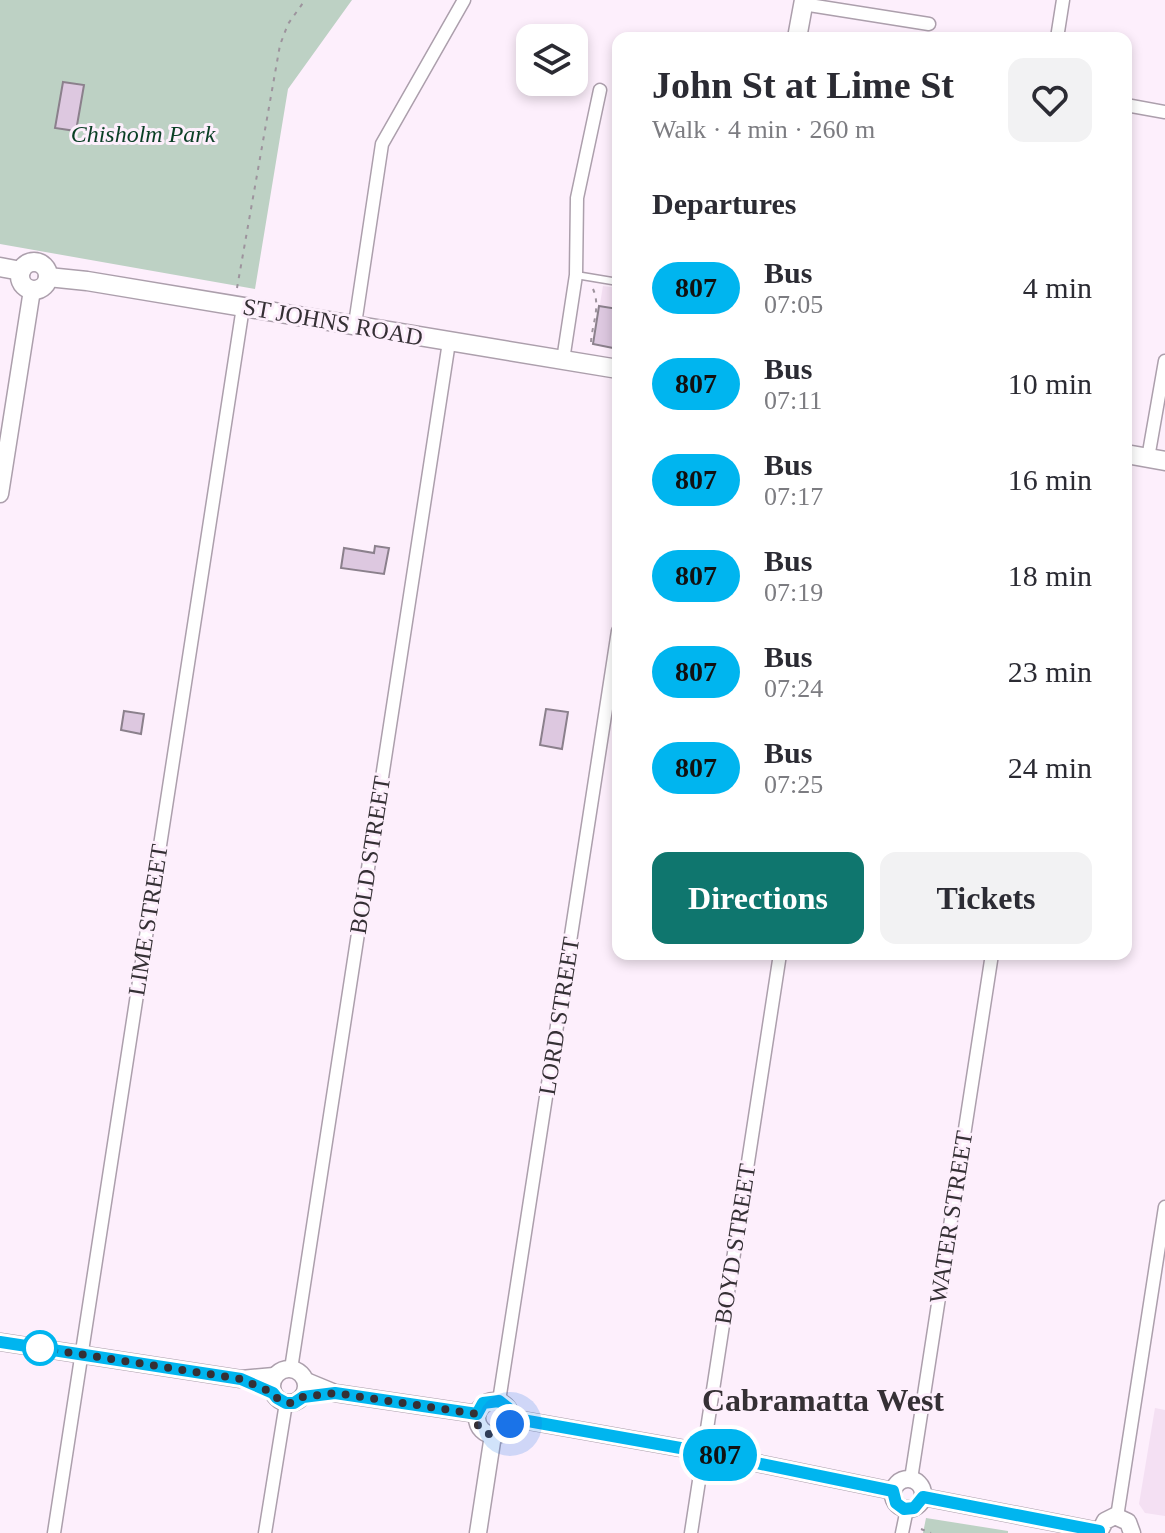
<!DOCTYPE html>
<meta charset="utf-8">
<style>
:root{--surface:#fff;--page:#f2f2f3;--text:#2b2b33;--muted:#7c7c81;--accent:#0f766e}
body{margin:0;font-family:"Times New Roman",serif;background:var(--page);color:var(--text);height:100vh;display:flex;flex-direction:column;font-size:30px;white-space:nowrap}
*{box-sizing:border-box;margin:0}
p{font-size:26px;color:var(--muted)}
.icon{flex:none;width:44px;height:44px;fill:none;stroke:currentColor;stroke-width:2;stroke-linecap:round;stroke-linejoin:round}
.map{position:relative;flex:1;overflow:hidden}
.panel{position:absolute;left:612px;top:32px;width:520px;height:928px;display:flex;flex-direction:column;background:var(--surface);border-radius:16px;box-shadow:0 4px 12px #0003}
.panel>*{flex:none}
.badge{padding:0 16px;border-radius:26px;font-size:28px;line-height:52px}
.controls{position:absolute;left:516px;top:24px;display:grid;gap:16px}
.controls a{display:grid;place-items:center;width:72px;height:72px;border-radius:16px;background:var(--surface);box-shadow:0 4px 12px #0003;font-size:40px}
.you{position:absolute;width:40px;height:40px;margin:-20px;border:6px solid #fff;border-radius:50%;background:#1a73e8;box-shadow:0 0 0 12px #1a73e833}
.map>.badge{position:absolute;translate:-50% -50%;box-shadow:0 0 0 4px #fff}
h2{padding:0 40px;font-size:30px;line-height:72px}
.round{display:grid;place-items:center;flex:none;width:84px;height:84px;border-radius:16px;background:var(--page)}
.overview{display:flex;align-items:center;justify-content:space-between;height:136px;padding:0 40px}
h1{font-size:38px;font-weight:700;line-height:60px}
.cta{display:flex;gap:16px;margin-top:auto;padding:16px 40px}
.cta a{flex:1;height:92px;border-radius:16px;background:var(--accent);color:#fff;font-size:32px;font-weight:700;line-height:92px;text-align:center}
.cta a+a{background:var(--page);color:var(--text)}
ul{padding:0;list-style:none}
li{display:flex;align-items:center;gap:24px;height:96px;padding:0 40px}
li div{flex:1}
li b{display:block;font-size:30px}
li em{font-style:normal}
li .badge{min-width:88px;font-weight:700;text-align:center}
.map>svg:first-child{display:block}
.built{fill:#f4e0f3}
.green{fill:#bdd1c4}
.building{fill:#ddc8e0;stroke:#8b808c;stroke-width:2}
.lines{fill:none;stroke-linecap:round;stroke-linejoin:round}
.service-casing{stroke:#ac9fac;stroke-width:9}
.minor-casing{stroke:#ac9fac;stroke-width:15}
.tertiary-casing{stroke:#ac9fac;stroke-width:19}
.secondary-casing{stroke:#ac9fac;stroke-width:21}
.path{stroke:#9d939d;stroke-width:2;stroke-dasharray:4 6;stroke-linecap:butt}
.service{stroke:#fff;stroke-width:6}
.minor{stroke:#fff;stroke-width:12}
.tertiary{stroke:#fff;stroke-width:16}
.secondary{stroke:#fff;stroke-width:18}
.line-casing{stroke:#fff;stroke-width:18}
.line{stroke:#00b5ef;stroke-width:12}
.walk{stroke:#353035;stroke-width:8;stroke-dasharray:0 14.4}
.stop-dot{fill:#fff;stroke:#00b5ef;stroke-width:4}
.labels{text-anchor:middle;stroke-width:6;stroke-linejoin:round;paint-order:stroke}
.park-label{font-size:24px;font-style:italic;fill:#0a3f25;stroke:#fdeffc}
.street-label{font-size:24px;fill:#353035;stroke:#fdeffc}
.district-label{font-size:32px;font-weight:bold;fill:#353035;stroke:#fdeffc}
</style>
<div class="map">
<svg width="1165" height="1533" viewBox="0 0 1165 1533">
<rect width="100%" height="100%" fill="#fdeffc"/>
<g class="built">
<polygon points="603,286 618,288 618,344 594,340"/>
<polygon points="1155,1408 1165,1410 1165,1516 1145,1513 1139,1504"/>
</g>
<g class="green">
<polygon points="0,0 352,0 288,89 255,289 0,244"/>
<polygon points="926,1518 1008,1531 1008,1533 923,1533"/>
</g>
<g class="building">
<polygon points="63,82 84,85 76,131 55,128"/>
<polygon points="599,306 618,309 618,349 593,344"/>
<polygon points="375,546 389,548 384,574 341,568 344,548 374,553"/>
<polygon points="546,709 568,712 562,749 540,745"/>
<polygon points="124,711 144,714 141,734 121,730"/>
</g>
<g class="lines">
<g class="service-casing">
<polyline id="service" points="576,275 618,282"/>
</g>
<g class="minor-casing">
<g id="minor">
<polyline points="803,4 929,24"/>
<polyline points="1057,38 1063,0"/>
<polyline points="1126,105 1165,112"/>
<polyline points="355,324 382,144 464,0"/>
<polyline points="563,360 576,275 577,198 600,90"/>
<polyline points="1148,458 1165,361"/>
<polyline points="291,1369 449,342"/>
<polyline points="499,1401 618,631"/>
<polyline points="911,1479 992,954"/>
<polyline points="1117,1517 1165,1207"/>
<polyline points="54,1533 243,307"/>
<polyline points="265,1533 286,1403"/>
<polyline points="691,1533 780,954"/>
<polyline points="902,1533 907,1509"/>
</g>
</g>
<g class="tertiary-casing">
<g id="tertiary">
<polyline points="0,494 32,290"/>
<polyline points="0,1342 241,1379 274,1376"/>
<circle cx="289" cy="1386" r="17"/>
<polyline points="306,1381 335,1393 477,1414"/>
<circle cx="494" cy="1418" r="17"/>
<polyline points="511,1418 703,1452 893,1491"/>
<circle cx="908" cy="1494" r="15"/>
<polyline points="923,1497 1099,1531"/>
<polyline points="478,1533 493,1435"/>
<polyline points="1099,1533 1105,1521 1115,1516 1128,1522 1132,1533"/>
</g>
</g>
<g class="secondary-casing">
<g id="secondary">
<polyline points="797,38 804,0"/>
<circle cx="34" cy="276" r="14"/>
<polyline points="0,267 21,271"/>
<polyline points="48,277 87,281 618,369"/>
<polyline points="1126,454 1165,461"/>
</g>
</g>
<g class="path">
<polyline points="237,288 280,45 288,24 305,0"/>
<path d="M 591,342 C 592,324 601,307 593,289"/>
<polyline points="921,1529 931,1533"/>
</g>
<use href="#service" class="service"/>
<use href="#minor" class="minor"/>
<use href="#tertiary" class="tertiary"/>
<use href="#secondary" class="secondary"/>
</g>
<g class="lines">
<g class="line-casing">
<polyline id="line" points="0,1342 241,1379 273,1393 277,1398 286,1403 294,1403 303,1397 335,1393 477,1414 483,1403 499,1401 508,1408 511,1418 703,1452 893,1491 896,1503 904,1509 914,1508 923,1497 1099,1531 1099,1533"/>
</g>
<use href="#line" class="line"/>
<path class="walk" d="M 40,1348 L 241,1379 L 273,1393 L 277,1398 L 286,1403 L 294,1403 L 303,1397 L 335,1393 L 477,1414 L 478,1426 C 488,1438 502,1438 510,1424"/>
</g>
<circle class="stop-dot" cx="40" cy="1348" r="16"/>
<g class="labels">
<g class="park-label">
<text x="143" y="142">Chisholm Park</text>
</g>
<g class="street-label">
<text transform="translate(333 322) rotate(10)" y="8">ST JOHNS ROAD</text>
<text transform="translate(370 855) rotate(-81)" y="8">BOLD STREET</text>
<text transform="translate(148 920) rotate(-81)" y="8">LIME STREET</text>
<text transform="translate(559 1016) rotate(-81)" y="8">LORD STREET</text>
<text transform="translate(951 1217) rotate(-81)" y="8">WATER STREET</text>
<text transform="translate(735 1244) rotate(-81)" y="8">BOYD STREET</text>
</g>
<g class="district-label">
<text x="823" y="1411">Cabramatta West</text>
</g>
</g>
</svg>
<div class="controls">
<a><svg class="icon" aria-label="layers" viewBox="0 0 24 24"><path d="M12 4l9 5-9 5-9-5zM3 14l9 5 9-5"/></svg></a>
</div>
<div class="you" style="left:510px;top:1424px"></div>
<b class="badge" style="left:720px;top:1455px;background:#00b5ef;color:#111">807</b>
<section class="panel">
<div class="overview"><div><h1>John St at Lime St</h1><p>Walk · 4 min · 260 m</p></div><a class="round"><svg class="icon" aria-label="heart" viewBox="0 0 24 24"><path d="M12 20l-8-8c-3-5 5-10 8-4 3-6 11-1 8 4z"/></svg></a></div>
<h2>Departures</h2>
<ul>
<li><span class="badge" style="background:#00b5ef;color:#111">807</span><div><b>Bus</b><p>07:05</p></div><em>4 min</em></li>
<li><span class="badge" style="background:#00b5ef;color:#111">807</span><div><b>Bus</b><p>07:11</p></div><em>10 min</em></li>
<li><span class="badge" style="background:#00b5ef;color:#111">807</span><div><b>Bus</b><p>07:17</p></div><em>16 min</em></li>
<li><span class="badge" style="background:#00b5ef;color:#111">807</span><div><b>Bus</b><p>07:19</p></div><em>18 min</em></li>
<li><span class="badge" style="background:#00b5ef;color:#111">807</span><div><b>Bus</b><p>07:24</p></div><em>23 min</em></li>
<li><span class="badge" style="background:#00b5ef;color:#111">807</span><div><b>Bus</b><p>07:25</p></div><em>24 min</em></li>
</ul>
<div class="cta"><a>Directions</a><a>Tickets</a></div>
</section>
</div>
